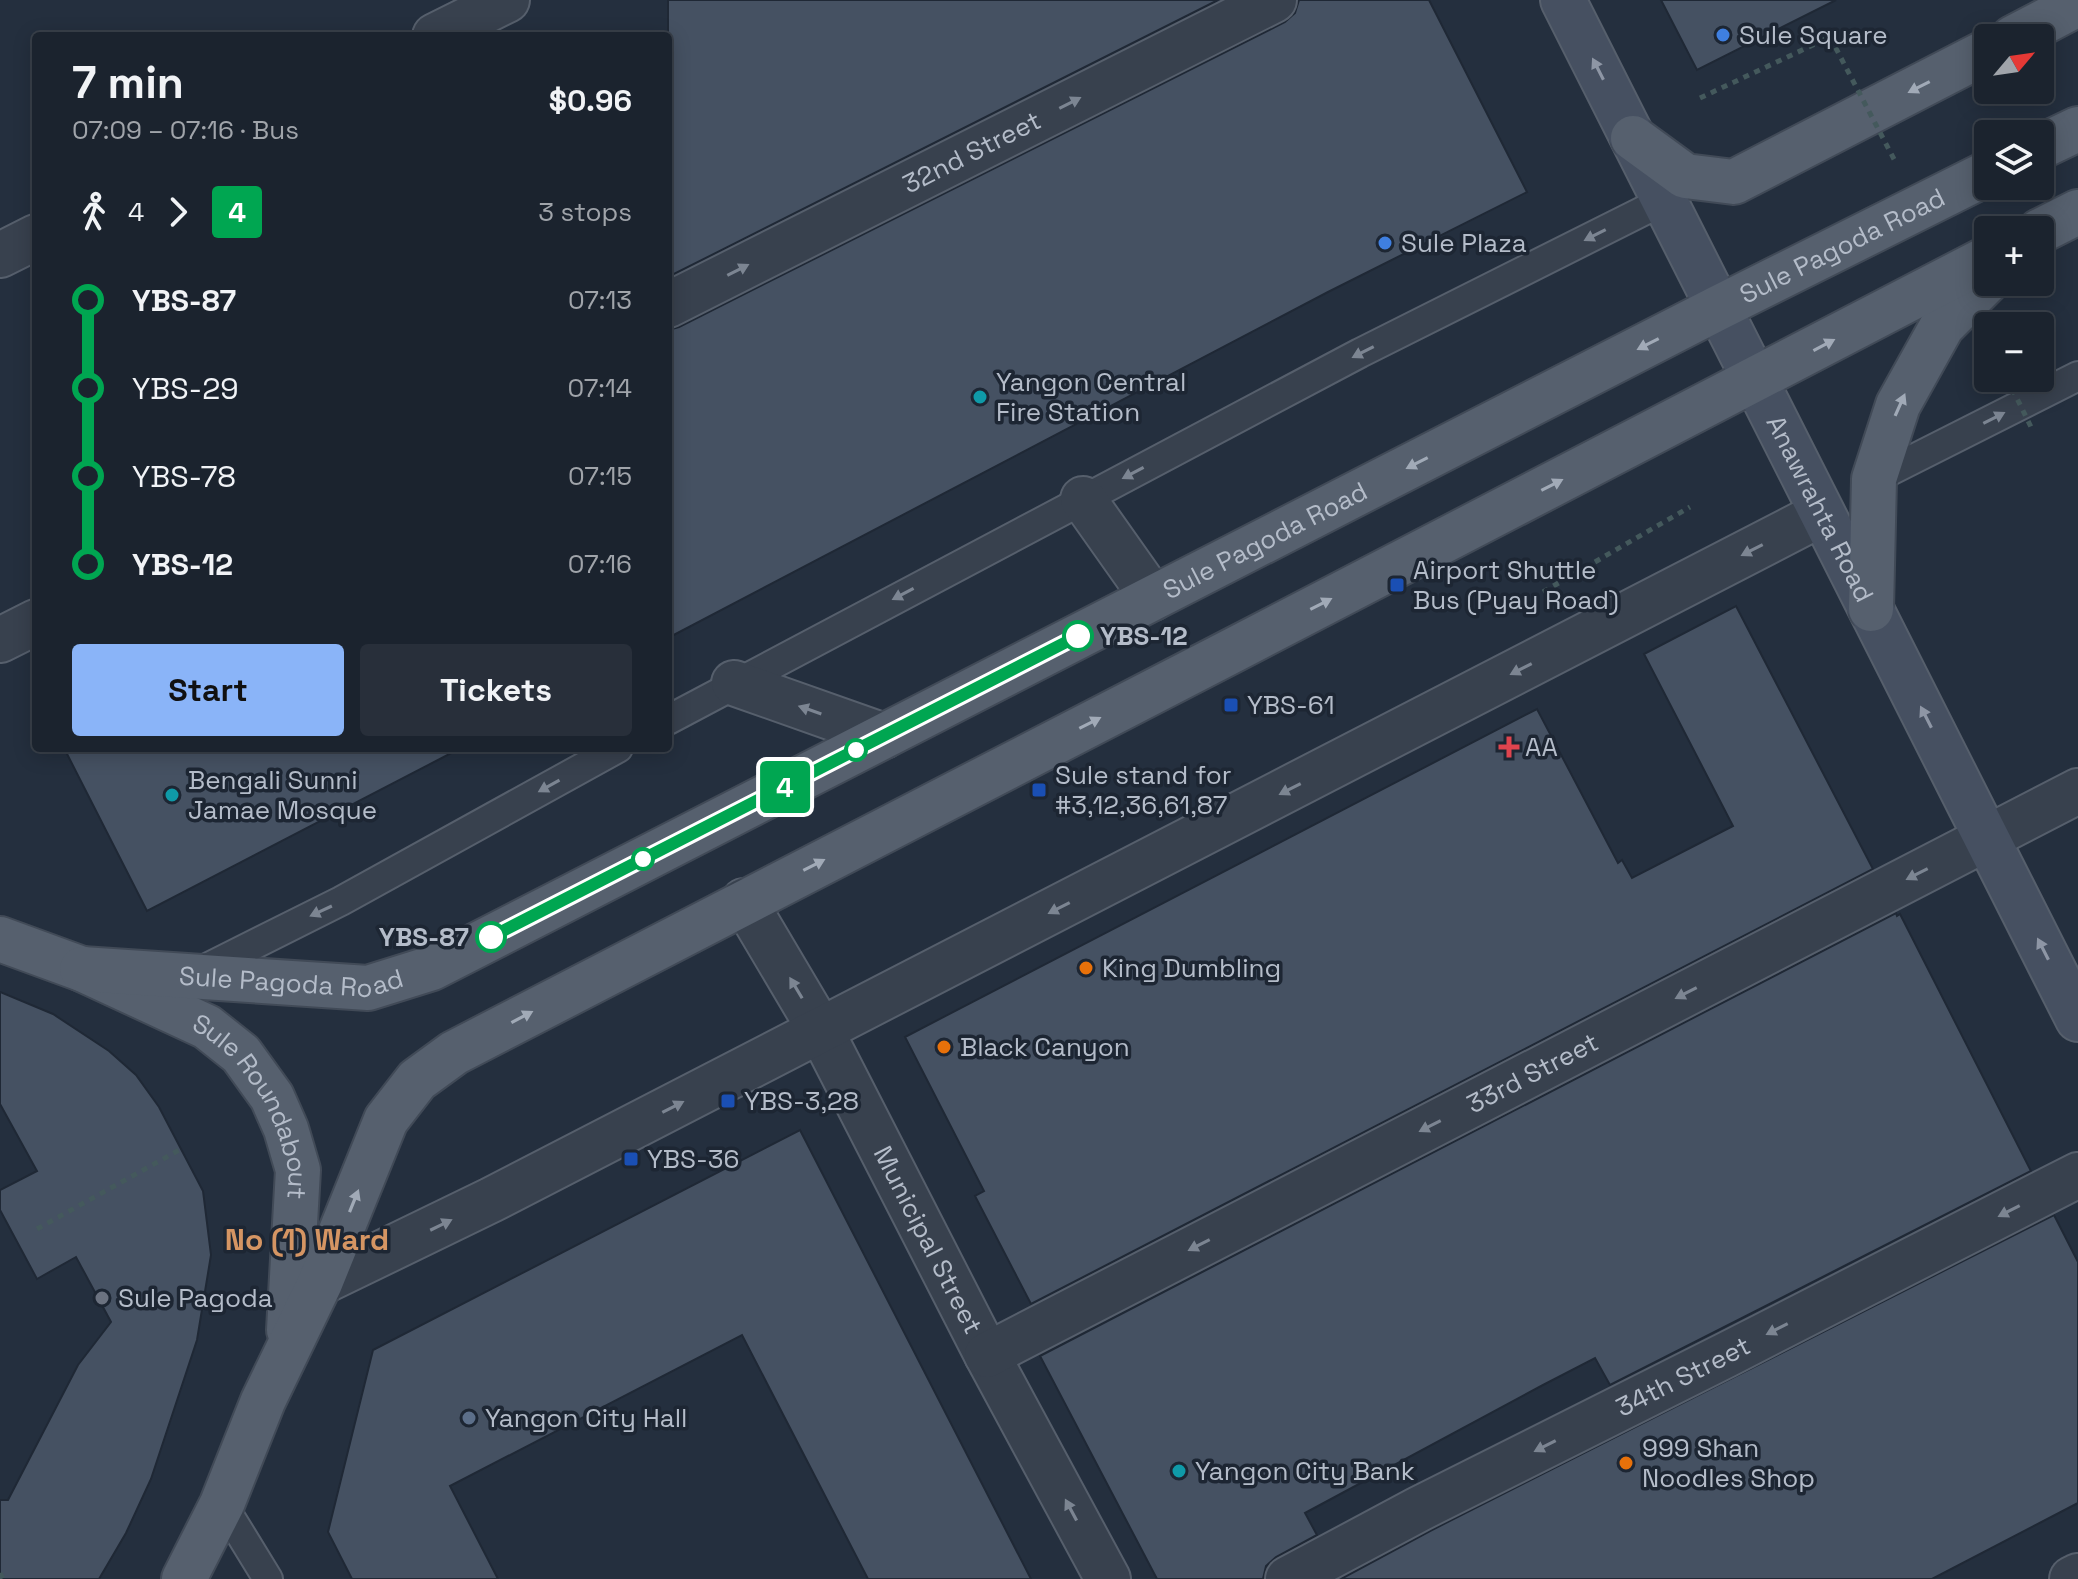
<!DOCTYPE html>
<meta charset="utf-8">
<style>
:root{--surface:#1b232e;--page:#282f3a;--text:#f1f3f6;--muted:#a0a4aa;--line:#39404a;--accent:#8ab4f8}
body{margin:0;font-family:"Space Grotesk",sans-serif;background:var(--page);color:var(--text);height:100vh;display:flex;flex-direction:column;font-size:30px;white-space:nowrap}
*{box-sizing:border-box;margin:0}
p{font-size:26px;color:var(--muted)}
.icon{flex:none;width:44px;height:44px;fill:none;stroke:currentColor;stroke-width:2;stroke-linecap:round;stroke-linejoin:round}
.map{position:relative;flex:1;overflow:hidden}
.side{position:absolute;left:32px;top:32px;width:640px;height:720px;display:flex;flex-direction:column;background:var(--surface);border-radius:8px;box-shadow:0 4px 20px #0003,0 0 0 2px var(--line)}
.side>*{flex:none}
.badge{padding:0 16px;border-radius:6px;font-size:28px;line-height:52px}
.needle{width:52px;rotate:61deg}
.controls{position:absolute;left:1974px;top:24px;display:grid;gap:16px}
.controls a{display:grid;place-items:center;width:80px;height:80px;border-radius:8px;background:var(--surface);box-shadow:0 4px 20px #0003,0 0 0 2px var(--line);font-size:40px}
.map>.badge{position:absolute;translate:-50% -50%;box-shadow:0 0 0 4px #fff}
.legs{display:flex;align-items:center;gap:12px;height:88px;padding:0 40px;font-size:26px}
.legs p{margin-inline-start:auto}
.head{display:flex;align-items:center;justify-content:space-between;height:136px;padding:0 40px}
h1{font-size:44px;font-weight:700;line-height:60px}
.cta{display:flex;gap:16px;margin-top:auto;padding:16px 40px}
.cta a{flex:1;height:92px;border-radius:8px;background:var(--accent);color:#111;font-size:32px;font-weight:700;line-height:92px;text-align:center}
.cta a+a{background:var(--page);color:var(--text)}
ul{padding:0 40px;list-style:none}
li{display:flex;align-items:center;gap:28px;height:88px;font-size:30px}
li i{display:grid;place-items:center;width:12px;height:100%;margin:0 10px;background:currentColor}
li i::after{content:'';width:20px;height:20px;margin:-10px;border:6px solid;border-radius:50%;background:var(--surface)}
li p{margin-inline-start:auto}
li:first-child i{background:linear-gradient(#0000 50%,currentColor 0)}
li:last-child i{background:linear-gradient(currentColor 50%,#0000 0)}
.map>svg:first-child{display:block}
.building{fill:#455162;stroke:#1f2835;stroke-width:2}
.lines{fill:none;stroke-linecap:round;stroke-linejoin:round}
.service-casing{stroke:#565f6c;stroke-width:32}
.minor-casing{stroke:#565f6c;stroke-width:48}
.secondary-casing{stroke:#565f6c;stroke-width:48}
.primary-casing{stroke:#414a57;stroke-width:48}
.path{stroke:#44595c;stroke-width:5;stroke-dasharray:6 6;stroke-linecap:butt}
.service{stroke:#38414e;stroke-width:28}
.minor{stroke:#38414e;stroke-width:44}
.secondary{stroke:#465061;stroke-width:44}
.primary{stroke:#56606e;stroke-width:44}
.path-bridge{stroke:#44595c;stroke-width:5;stroke-dasharray:6 6;stroke-linecap:butt}
.oneway{fill:#8e96a5}
.oneway2{fill:#a1aab7}
.oneway3{fill:#7c8592}
.line-1-casing{stroke:#fff;stroke-width:18}
.line-1{stroke:#00a651;stroke-width:12}
.shop-dot{fill:#3f7fe0;stroke:#1d2633;stroke-width:3}
.culture-dot{fill:#0f9aa8;stroke:#1d2633;stroke-width:3}
.transit-dot{fill:#1a4fb4;stroke:#1d2633;stroke-width:3}
.stop-1-dot{fill:#fff;stroke:#00a651;stroke-width:4}
.health-dot{fill:#e0444e;stroke:#1d2633;stroke-width:3}
.food-dot{fill:#e8710a;stroke:#1d2633;stroke-width:3}
.worship-dot{fill:#6b7280;stroke:#1d2633;stroke-width:3}
.service-dot{fill:#5c6f8a;stroke:#1d2633;stroke-width:3}
.labels{text-anchor:middle;stroke-width:7;stroke-linejoin:round;paint-order:stroke}
.poi-label{font-size:26px;fill:#b4bcc9;stroke:#1d2633;text-anchor:start}
.street-label{font-size:26px;fill:#b4bcc9;stroke:#1d2633}
.stop-label{font-size:26px;font-weight:bold;fill:#b4bcc9;stroke:#1d2633;text-anchor:start}
.quarter-label{font-size:30px;font-weight:bold;fill:#d59563;stroke:#1d2633}
</style>
<div class="map">
<svg width="2078" height="1579" viewBox="0 0 2078 1579">
<rect width="100%" height="100%" fill="#242f3e"/>
<g class="building">
<polygon points="668,0 1218,0 668,277"/>
<polygon points="1299,0 1429,0 1527,192 1328,292 668,638 668,330 679,327 1285,22 1295,13"/>
<polygon points="1661,0 1836,0 1697,70"/>
<polygon points="1736,606 1873,869 1031,1304 975,1196 984,1191 905,1037 1537,709 1618,863 1622,860 1632,878 1733,826 1644,654"/>
<polygon points="64,748 461,748 147,911"/>
<polygon points="1896,913 1897,916 1900,914 2031,1171 1610,1385 1595,1358 1543,1385 1305,1513 1317,1535 1276,1557 1266,1566 1263,1579 1157,1579 1040,1356"/>
<polygon points="0,992 53,1014 109,1051 136,1075 159,1107 203,1191 211,1255 197,1340 151,1479 126,1533 99,1579 0,1579 0,1500 8,1500 78,1365 111,1322 76,1257 37,1279 0,1210 0,1190 37,1171 0,1104"/>
<polygon points="800,1130 1031,1579 868,1579 742,1335 450,1486 498,1579 352,1579 328,1532 373,1350"/>
<polygon points="2054,1215 2078,1262 2078,1503 1932,1579 1341,1579 1430,1531"/>
</g>
<g class="lines">
<g class="service-casing">
<g id="service">
<polyline points="1874,479 2078,376"/>
<polyline points="668,720 1360,353 1665,200"/>
<polyline points="195,974 341,901 618,748"/>
<polyline points="222,1504 268,1579"/>
</g>
</g>
<g class="minor-casing">
<g id="minor">
<polyline points="435,36 507,0"/>
<polyline points="0,255 36,237"/>
<path id="s1" d="M 668,305 L 1274,0"/>
<polyline points="1083,499 1153,598"/>
<polyline points="0,640 36,622"/>
<polyline points="734,683 884,736"/>
<path id="s2" d="M 744,901 L 821,1031 L 987,1355 L 1108,1579"/>
<polyline points="320,1283 491,1200 1821,514"/>
<path id="s3" d="M 987,1355 L 2078,791"/>
<path id="s4" d="M 1288,1579 L 1419,1509 L 1726,1355 L 2078,1175"/>
<polyline points="2072,1579 2078,1576"/>
</g>
</g>
<g class="secondary-casing">
<g id="secondary">
<path id="s5" d="M 1563,0 L 2078,1019"/>
</g>
</g>
<g class="primary-casing">
<g id="primary">
<polyline points="2013,38 2078,4"/>
<polyline points="1633,138 1685,176 1734,182 1988,51"/>
<polyline points="2040,147 2078,129"/>
<polyline points="2040,231 2078,212"/>
<polyline points="1871,609 1874,479 1898,405 1942,326 1988,280"/>
<path id="s6" d="M 0,939 L 82,969 L 207,1027 L 241,1054 L 272,1097 L 286,1129 L 298,1170 L 289,1330"/>
<path id="s7" d="M 82,969 L 368,988 L 432,968 L 1718,308 L 1988,173"/>
<path d="M 184,1579 L 222,1504 L 263,1401 L 320,1283 L 386,1120 L 417,1080 L 454,1053 C 964,786 1479,527 1988,258"/>
</g>
</g>
<g class="path">
<polyline points="1700,98 1830,37"/>
<polyline points="1543,592 1690,507"/>
<polyline points="37,1229 181,1149"/>
<polyline points="0,1573 3,1579"/>
</g>
<use href="#service" class="service"/>
<use href="#minor" class="minor"/>
<use href="#secondary" class="secondary"/>
<use href="#primary" class="primary"/>
<g class="path-bridge">
<polyline points="1830,37 1896,163"/>
<polyline points="2007,378 2032,429"/>
</g>
</g>
<defs><path id="oneway-solid" d="M-6-.8H1V-3.2L6.5 0L1 3.2V.8H-6Z" transform="scale(2)"/></defs>
<g class="oneway">
<use href="#oneway-solid" transform="translate(1598 69) rotate(-117)"/>
<use href="#oneway-solid" transform="translate(1926 717) rotate(-117)"/>
<use href="#oneway-solid" transform="translate(2043 949) rotate(-117)"/>
</g>
<g class="oneway2">
<use href="#oneway-solid" transform="translate(1919 87) rotate(153)"/>
<use href="#oneway-solid" transform="translate(1648 344) rotate(153)"/>
<use href="#oneway-solid" transform="translate(1824 345) rotate(-28)"/>
<use href="#oneway-solid" transform="translate(1900 405) rotate(-66)"/>
<use href="#oneway-solid" transform="translate(1417 463) rotate(153)"/>
<use href="#oneway-solid" transform="translate(1552 485) rotate(-27)"/>
<use href="#oneway-solid" transform="translate(1321 604) rotate(-27)"/>
<use href="#oneway-solid" transform="translate(1090 723) rotate(-27)"/>
<use href="#oneway-solid" transform="translate(814 865) rotate(-27)"/>
<use href="#oneway-solid" transform="translate(522 1017) rotate(-28)"/>
<use href="#oneway-solid" transform="translate(354 1201) rotate(-68)"/>
</g>
<g class="oneway3">
<use href="#oneway-solid" transform="translate(1070 103) rotate(-27)"/>
<use href="#oneway-solid" transform="translate(1595 235) rotate(153)"/>
<use href="#oneway-solid" transform="translate(738 270) rotate(-27)"/>
<use href="#oneway-solid" transform="translate(1363 352) rotate(153)"/>
<use href="#oneway-solid" transform="translate(1994 418) rotate(-27)"/>
<use href="#oneway-solid" transform="translate(1133 473) rotate(152)"/>
<use href="#oneway-solid" transform="translate(1752 550) rotate(153)"/>
<use href="#oneway-solid" transform="translate(903 594) rotate(152)"/>
<use href="#oneway-solid" transform="translate(1521 669) rotate(153)"/>
<use href="#oneway-solid" transform="translate(810 710) rotate(-161)"/>
<use href="#oneway-solid" transform="translate(549 786) rotate(151)"/>
<use href="#oneway-solid" transform="translate(1290 789) rotate(153)"/>
<use href="#oneway-solid" transform="translate(1917 874) rotate(153)"/>
<use href="#oneway-solid" transform="translate(1059 908) rotate(153)"/>
<use href="#oneway-solid" transform="translate(321 911) rotate(155)"/>
<use href="#oneway-solid" transform="translate(796 988) rotate(-121)"/>
<use href="#oneway-solid" transform="translate(1686 993) rotate(153)"/>
<use href="#oneway-solid" transform="translate(673 1107) rotate(-27)"/>
<use href="#oneway-solid" transform="translate(1430 1126) rotate(153)"/>
<use href="#oneway-solid" transform="translate(2009 1211) rotate(153)"/>
<use href="#oneway-solid" transform="translate(441 1225) rotate(-26)"/>
<use href="#oneway-solid" transform="translate(1199 1245) rotate(153)"/>
<use href="#oneway-solid" transform="translate(1777 1329) rotate(153)"/>
<use href="#oneway-solid" transform="translate(1545 1446) rotate(153)"/>
<use href="#oneway-solid" transform="translate(1071 1510) rotate(-118)"/>
</g>
<g class="lines">
<g class="line-1-casing">
<polyline id="line-1" points="491,937 1078,636"/>
</g>
<use href="#line-1" class="line-1"/>
</g>
<g class="shop-dot">
<circle cx="1723" cy="35" r="8"/>
<circle cx="1385" cy="243" r="8"/>
</g>
<g class="culture-dot">
<circle cx="980" cy="397" r="8"/>
<circle cx="172" cy="795" r="8"/>
<circle cx="1179" cy="1471" r="8"/>
</g>
<g class="transit-dot">
<rect x="1389" y="577" width="16" height="16" rx="4"/>
<rect x="1223" y="697" width="16" height="16" rx="4"/>
<rect x="1031" y="782" width="16" height="16" rx="4"/>
<rect x="720" y="1093" width="16" height="16" rx="4"/>
<rect x="623" y="1151" width="16" height="16" rx="4"/>
</g>
<g class="stop-1-dot">
<circle cx="1078" cy="636" r="14"/>
<circle cx="856" cy="750" r="10"/>
<circle cx="643" cy="859" r="10"/>
<circle cx="491" cy="937" r="14"/>
</g>
<path class="health-dot" d="M1505 735h8v8h8v8h-8v8h-8v-8h-8v-8h8z"/>
<g class="food-dot">
<circle cx="1086" cy="968" r="8"/>
<circle cx="944" cy="1047" r="8"/>
<circle cx="1626" cy="1463" r="8"/>
</g>
<circle class="worship-dot" cx="102" cy="1298" r="8"/>
<circle class="service-dot" cx="469" cy="1418" r="8"/>
<g class="labels">
<g class="poi-label">
<text x="1739" y="44">Sule Square</text>
<text x="1401" y="252">Sule Plaza</text>
<text x="996" y="391">Yangon Central<tspan x="996" dy="30">Fire Station</tspan></text>
<text x="1413" y="579">Airport Shuttle<tspan x="1413" dy="30">Bus (Pyay Road)</tspan></text>
<text x="1247" y="714">YBS-61</text>
<text x="1525" y="756">AA</text>
<text x="1055" y="784">Sule stand for<tspan x="1055" dy="30">#3,12,36,61,87</tspan></text>
<text x="188" y="789">Bengali Sunni<tspan x="188" dy="30">Jamae Mosque</tspan></text>
<text x="1102" y="977">King Dumbling</text>
<text x="960" y="1056">Black Canyon</text>
<text x="744" y="1110">YBS-3,28</text>
<text x="647" y="1168">YBS-36</text>
<text x="118" y="1307">Sule Pagoda</text>
<text x="485" y="1427">Yangon City Hall</text>
<text x="1642" y="1457">999 Shan<tspan x="1642" dy="30">Noodles Shop</tspan></text>
<text x="1195" y="1480">Yangon City Bank</text>
</g>
<g class="street-label">
<text dy="9" stroke="none"><textPath href="#s1" startOffset="340">32nd Street</textPath></text>
<text dy="9" stroke="none"><textPath href="#s7" startOffset="1938">Sule Pagoda Road</textPath></text>
<text dy="9" stroke="none"><textPath href="#s5" startOffset="570">Anawrahta Road</textPath></text>
<text dy="9" stroke="none"><textPath href="#s7" startOffset="1290">Sule Pagoda Road</textPath></text>
<text dy="9" stroke="none"><textPath href="#s7" startOffset="210">Sule Pagoda Road</textPath></text>
<text dy="9" stroke="none"><textPath href="#s3" startOffset="614">33rd Street</textPath></text>
<text dy="9" stroke="none"><textPath href="#s6" startOffset="320">Sule Roundabout</textPath></text>
<text dy="9" stroke="none"><textPath href="#s2" startOffset="386">Municipal Street</textPath></text>
<text dy="9" stroke="none"><textPath href="#s4" startOffset="444">34th Street</textPath></text>
</g>
<g class="stop-label">
<text x="1100" y="645">YBS-12</text>
<text x="469" y="946" text-anchor="end">YBS-87</text>
</g>
<g class="quarter-label">
<text x="307" y="1250">No (1) Ward</text>
</g>
</g>
</svg>
<div class="controls">
<a><svg class="needle" viewBox="-14 -14 28 28"><path d="M0-13l5 13h-10z" fill="#e53935"/><path d="M0 13l5-13h-10z" fill="#a0a4aa"/></svg></a>
<a><svg class="icon" aria-label="layers" viewBox="0 0 24 24"><path d="M12 4l9 5-9 5-9-5zM3 14l9 5 9-5"/></svg></a>
<a>+</a>
<a>−</a>
</div>
<b class="badge" style="left:785px;top:787px;background:#00a651;color:#fff">4</b>
<section class="side">
<div class="head"><div><h1>7 min</h1><p>07:09 – 07:16 · Bus</p></div><b>$0.96</b></div>
<div class="legs"><svg class="icon" aria-label="walk" viewBox="0 0 24 24"><circle cx="13" cy="4" r="2"/><path d="M13 8l-2 6 4 7M11 14l-3 7M7 12l3-4h3l4 4"/></svg>4<svg class="icon" aria-label="forward" viewBox="0 0 24 24"><path d="M9 5l7 7-7 7"/></svg><b class="badge" style="background:#00a651;color:#fff">4</b><p>3 stops</p></div>
<ul>
<li><i style="color:#00a651"></i><b>YBS-87</b><p>07:13</p></li>
<li><i style="color:#00a651"></i><span>YBS-29</span><p>07:14</p></li>
<li><i style="color:#00a651"></i><span>YBS-78</span><p>07:15</p></li>
<li><i style="color:#00a651"></i><b>YBS-12</b><p>07:16</p></li>
</ul>
<div class="cta"><a>Start</a><a>Tickets</a></div>
</section>
</div>
